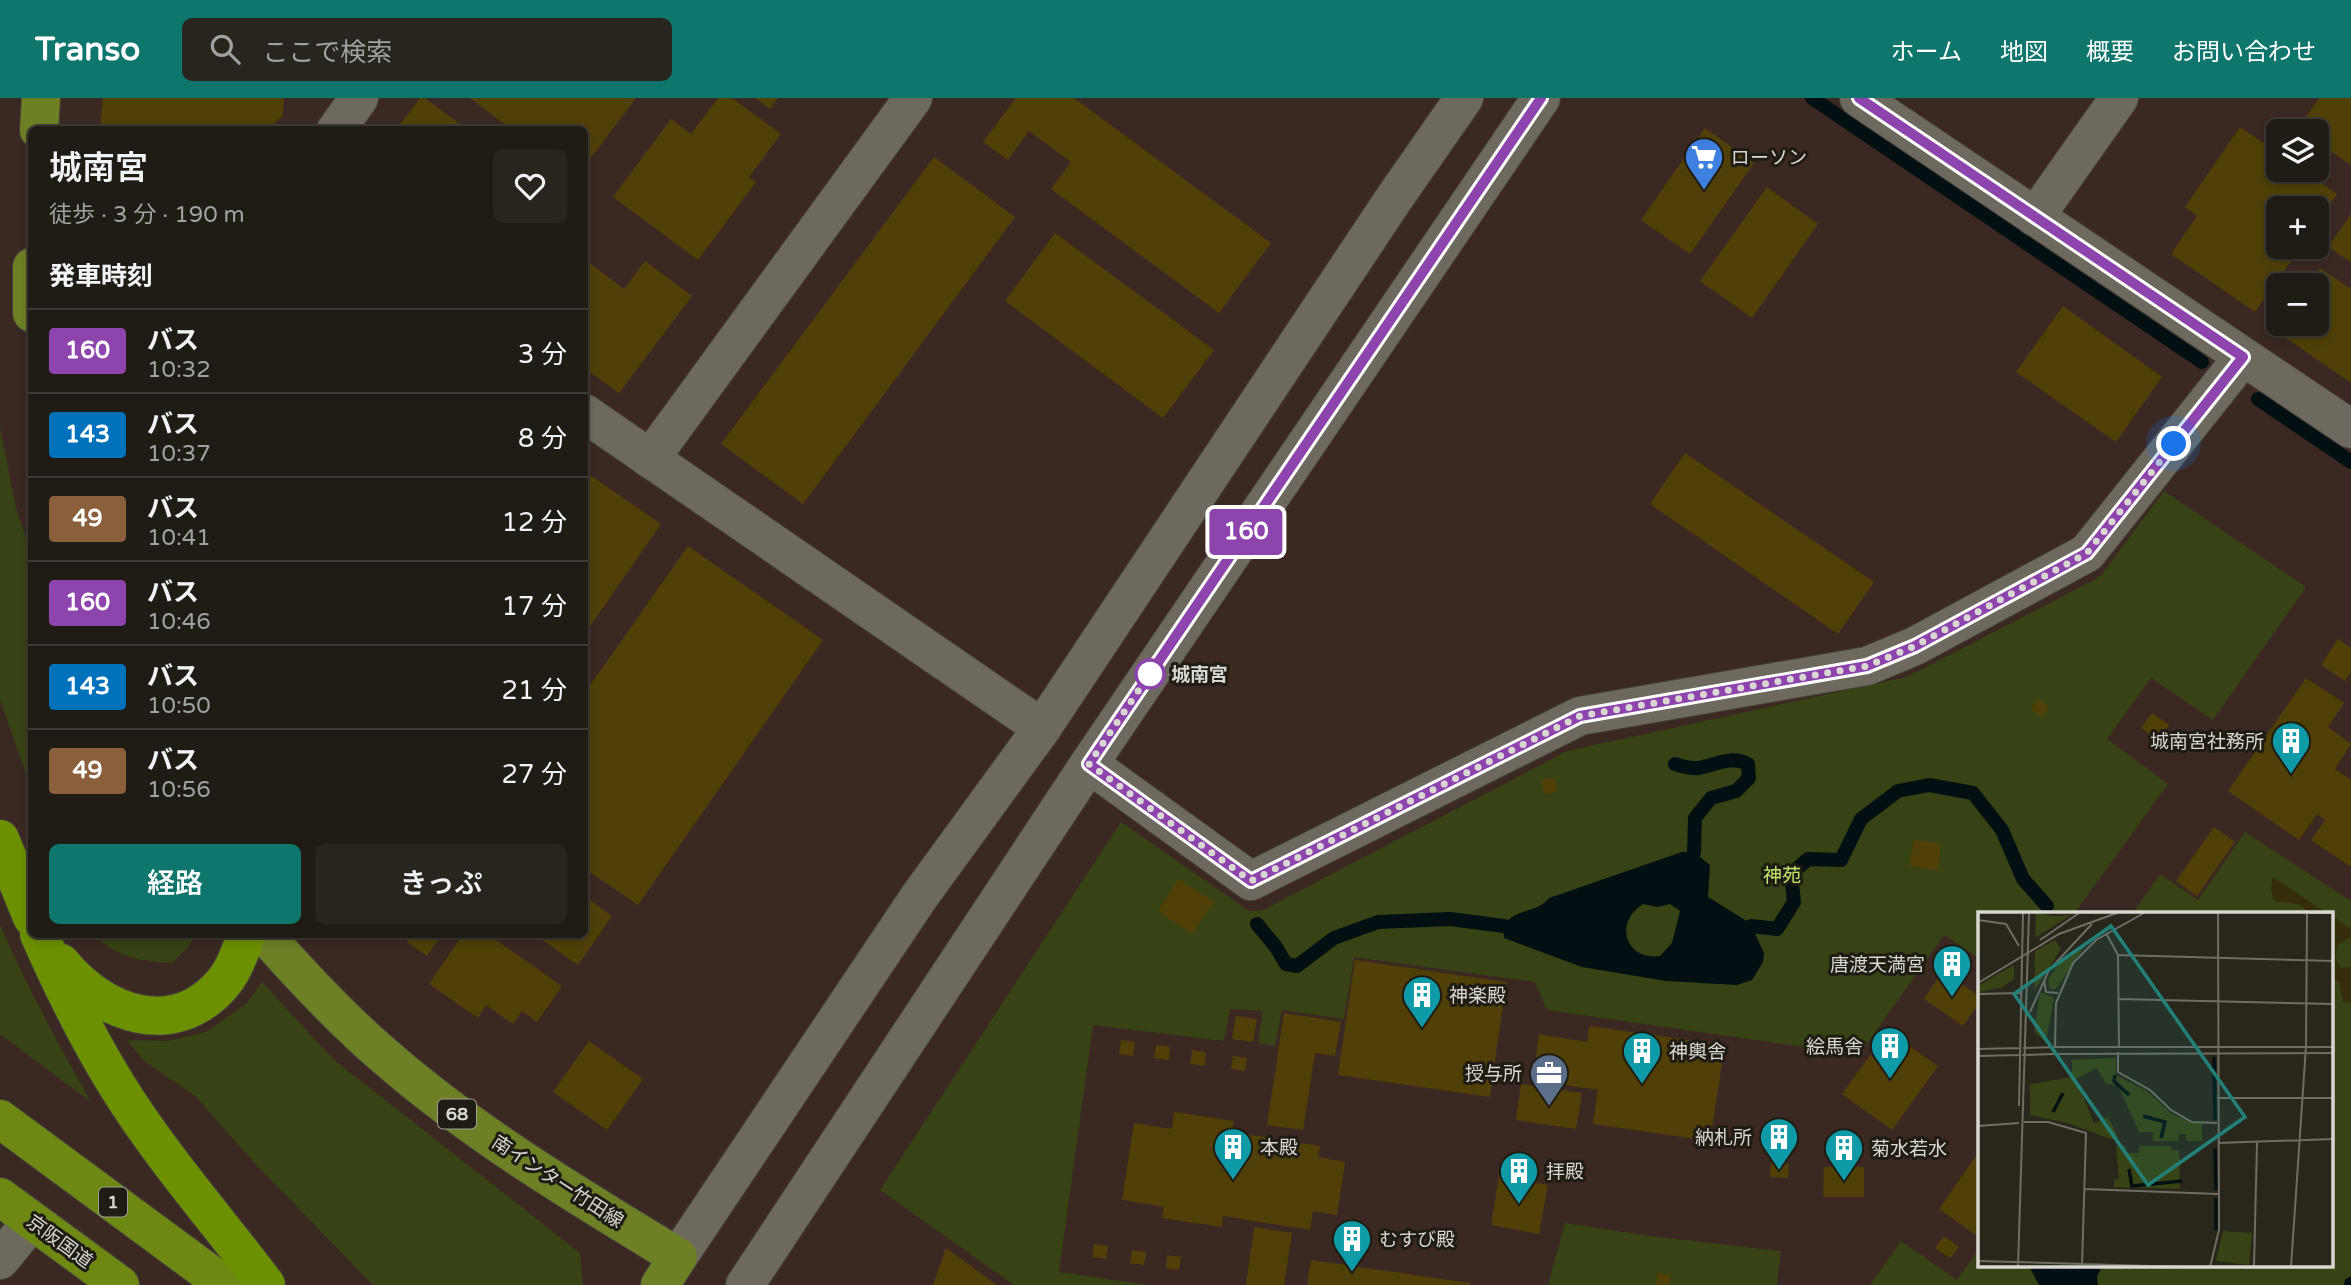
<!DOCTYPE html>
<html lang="ja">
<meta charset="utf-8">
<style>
:root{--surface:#1f1c15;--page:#27251e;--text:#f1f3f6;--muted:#a1a1a0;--line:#3c3a34;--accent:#0f766e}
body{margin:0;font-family:"Varela Round","Noto Sans JP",sans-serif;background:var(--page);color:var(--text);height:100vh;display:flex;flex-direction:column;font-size:26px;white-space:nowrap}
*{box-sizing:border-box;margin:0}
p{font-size:23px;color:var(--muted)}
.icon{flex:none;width:38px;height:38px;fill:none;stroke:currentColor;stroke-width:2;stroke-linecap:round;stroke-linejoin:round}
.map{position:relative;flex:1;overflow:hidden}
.side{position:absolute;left:28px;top:28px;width:560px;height:812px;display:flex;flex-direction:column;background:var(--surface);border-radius:10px;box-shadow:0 4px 10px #0003,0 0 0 2px var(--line)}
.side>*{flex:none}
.badge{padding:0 14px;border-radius:5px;font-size:24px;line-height:46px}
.tools{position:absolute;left:2266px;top:21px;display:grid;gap:14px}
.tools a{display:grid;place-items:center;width:63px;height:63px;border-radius:10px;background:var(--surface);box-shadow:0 4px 10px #0003,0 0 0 2px var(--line);font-size:35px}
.you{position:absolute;width:35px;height:35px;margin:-18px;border:5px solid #fff;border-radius:50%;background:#1a73e8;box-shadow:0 0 0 10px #1a73e833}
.map>.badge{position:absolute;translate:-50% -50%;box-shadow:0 0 0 4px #fff}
h2{padding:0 21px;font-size:26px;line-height:63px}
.round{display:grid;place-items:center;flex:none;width:74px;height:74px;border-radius:10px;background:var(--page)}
.headline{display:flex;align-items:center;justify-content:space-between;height:119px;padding:0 21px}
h1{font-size:33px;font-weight:600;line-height:52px}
.button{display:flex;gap:14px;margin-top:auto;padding:14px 21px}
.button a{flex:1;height:80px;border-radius:10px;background:var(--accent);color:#fff;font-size:28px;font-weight:600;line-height:80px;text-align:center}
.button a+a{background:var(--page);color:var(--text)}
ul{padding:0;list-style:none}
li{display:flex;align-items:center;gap:21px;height:84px;padding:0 21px;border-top:2px solid var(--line)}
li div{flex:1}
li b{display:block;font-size:26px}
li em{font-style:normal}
li .badge{min-width:77px;font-weight:700;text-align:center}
header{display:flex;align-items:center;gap:42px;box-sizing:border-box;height:98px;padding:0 35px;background:var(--accent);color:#fff}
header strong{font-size:33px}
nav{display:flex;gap:38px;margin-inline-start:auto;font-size:24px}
.search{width:490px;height:63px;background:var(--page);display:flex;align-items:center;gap:18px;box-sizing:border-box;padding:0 24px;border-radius:10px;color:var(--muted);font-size:26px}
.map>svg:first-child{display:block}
.industrial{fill:#3b2822;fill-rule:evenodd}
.green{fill:#374314}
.sand{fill:#352d0c}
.water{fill:#021014;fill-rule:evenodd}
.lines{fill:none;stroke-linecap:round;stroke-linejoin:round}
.stream{stroke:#021014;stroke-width:14}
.building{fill:#504008}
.minor-casing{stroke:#46433c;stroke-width:40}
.tertiary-casing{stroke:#46433c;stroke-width:40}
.primary-casing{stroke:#46433c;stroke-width:40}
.trunk-casing{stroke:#46433c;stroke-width:40}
.motorway-casing{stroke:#46433c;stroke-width:40}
.minor{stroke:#6d695e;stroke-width:38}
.tertiary{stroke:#6d695e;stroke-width:38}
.primary{stroke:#6d8026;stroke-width:38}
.trunk{stroke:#6d8813;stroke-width:38}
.motorway{stroke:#6d9000;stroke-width:38}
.line-casing{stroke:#fff;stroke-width:16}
.line{stroke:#8e44ad;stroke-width:10}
.walk{stroke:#d9d7d1;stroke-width:7;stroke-dasharray:0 12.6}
.stop-dot{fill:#fff;stroke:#8e44ad;stroke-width:3.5}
.labels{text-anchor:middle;stroke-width:6;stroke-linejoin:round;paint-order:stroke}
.shield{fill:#1f1c13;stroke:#a19f98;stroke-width:2}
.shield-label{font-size:18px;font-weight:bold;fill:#d9d7d1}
.poi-label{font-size:19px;fill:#d9d7d1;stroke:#1f1c13;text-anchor:start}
.stop-label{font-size:19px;font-weight:bold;fill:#d9d7d1;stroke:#1f1c13;text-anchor:start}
.park-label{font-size:19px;fill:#c1e26b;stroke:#1f1c13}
.street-label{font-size:19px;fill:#d9d7d1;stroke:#1f1c13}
.inset-river{fill:none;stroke:#021014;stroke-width:3.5}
.inset-road{fill:none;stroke:#6f6d64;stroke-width:2}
.view{fill:#238078;fill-opacity:0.15;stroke:#238078;stroke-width:3.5}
.inset-edge{fill:none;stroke:#d9d7d1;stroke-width:3.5}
</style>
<header>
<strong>Transo</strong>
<div class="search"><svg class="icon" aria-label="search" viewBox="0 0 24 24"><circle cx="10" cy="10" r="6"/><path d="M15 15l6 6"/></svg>ここで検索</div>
<nav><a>ホーム</a><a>地図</a><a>概要</a><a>お問い合わせ</a></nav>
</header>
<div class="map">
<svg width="2351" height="1187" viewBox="0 0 2351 1187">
<rect width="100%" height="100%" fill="#29261c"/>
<path class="industrial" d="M 0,0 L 2351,0 L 2351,1187 L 0,1187 ZM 32,32 L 584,32 L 584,836 L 32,836 ZM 2278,33 L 2317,33 L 2317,72 L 2278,72 ZM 2278,110 L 2317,110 L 2317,149 L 2278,149 ZM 2278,187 L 2317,187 L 2317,226 L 2278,226 ZM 1980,816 L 2332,816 L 2332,1168 L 1980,1168 Z"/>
<g class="green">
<polygon points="0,329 16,410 31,455 31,690 0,601"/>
<polygon points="2164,393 2306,489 2213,622 2151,580 2107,641 2168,686 2074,816 1980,816 1980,861 1944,837 1859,957 1547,912 1535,884 1354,859 1344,921 1282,912 1275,948 1258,945 1263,913 1230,911 1224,943 1093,927 1059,1174 1149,1187 1014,1187 880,1092 1121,724 1249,813 1263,812 1567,653 1907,579 2096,481 2102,476"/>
<polygon points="2245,734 2351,803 2351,1187 1870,1187 1901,1143 1957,1182 1980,1150 1980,1168 2332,1168 2332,816 2132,816 2160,776 2198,802"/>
<path d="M 0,827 C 27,888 58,946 91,1004 L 0,936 Z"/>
<path d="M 95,837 L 194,837 L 190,847 L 172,865 C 140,863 117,860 95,837 Z"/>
<polygon points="262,884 333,961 580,1155 583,1187 373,1187 260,1071 195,998 143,962 127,942 167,943 206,934 246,906"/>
<polygon points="1565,1125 1650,1138 1781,1153 1777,1187 1548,1187"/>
</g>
<g class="sand">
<path d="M 2273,779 L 2328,816 L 2309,816 C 2302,803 2288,805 2276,804 C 2270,797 2270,787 2273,779 Z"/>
<path d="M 2332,818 L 2351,831 L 2351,839 L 2338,846 C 2335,854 2335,864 2342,870 L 2351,869 L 2351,905 L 2343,903 L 2339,884 L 2332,878 Z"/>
</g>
<g class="water">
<path d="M 1682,754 L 1694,754 L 1710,767 L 1708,799 L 1750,825 L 1764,855 L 1763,864 L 1752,882 L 1737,887 L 1666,883 L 1582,869 L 1504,840 C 1500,809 1536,818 1549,800 ZM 1643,806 L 1657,809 L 1670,806 L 1680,813 L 1672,845 L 1660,858 C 1626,863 1613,825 1643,806 Z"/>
<polygon points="2029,1168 2102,1168 2097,1179 2098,1187 2039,1187"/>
</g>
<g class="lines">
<g class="stream">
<polyline points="1812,0 2202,264"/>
<polyline points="2258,301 2351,364"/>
<path d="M 1675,666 C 1682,668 1691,671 1698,670 C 1717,667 1729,657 1748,666 L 1749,680 L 1736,693 L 1711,700 L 1695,720 L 1694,754"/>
<polyline points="1257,826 1276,849 1286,866 1297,868 1334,840 1378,824 1450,821 1504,828"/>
<polyline points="1751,828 1777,831 1794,804 1791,776 1808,761 1841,762 1861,721 1898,693 1929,687 1973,695 2002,732 2023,781 2047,808"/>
<polyline points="2351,1187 2351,1186"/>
</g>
</g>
<g class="building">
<polygon points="103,0 284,0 283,18 266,32 100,32"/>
<polygon points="420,0 425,0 468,32 396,32"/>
<polygon points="470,0 636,0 584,69 584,32 512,32"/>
<polygon points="718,0 732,0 781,36 749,79 756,84 698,162 613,99 671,21 691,36"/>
<polygon points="755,0 778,0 770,11"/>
<polygon points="1016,0 1074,0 1271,145 1219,215 1051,91 1071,64 1029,33 1008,62 983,44"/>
<polygon points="2319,0 2351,0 2351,67 2317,44 2317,33 2301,33 2298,31"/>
<polygon points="2240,29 2278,55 2278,72 2302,72 2337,96 2317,125 2317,110 2278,110 2278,149 2301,149 2255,214 2171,156 2197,118 2185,109"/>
<polygon points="1705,30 1754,65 1690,156 1641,122"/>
<polygon points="934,59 1015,119 803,406 721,346"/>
<polygon points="1767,89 1818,126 1752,220 1700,183"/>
<polygon points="2351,116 2351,164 2328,149"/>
<polygon points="1055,135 1214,252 1163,320 1005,203"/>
<polygon points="584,161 624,191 645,163 692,198 619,295 584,270"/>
<polygon points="2320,170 2351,191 2351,285 2276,233 2281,226 2317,226 2317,187 2307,187"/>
<polygon points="2063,208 2162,279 2116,344 2016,274"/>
<polygon points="1685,355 1874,484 1838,536 1650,406"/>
<polygon points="584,373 661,426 584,537"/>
<polygon points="688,448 823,542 638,807 584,770 584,596"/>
<polygon points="2338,541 2351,550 2351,574 2345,583 2321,567"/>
<polygon points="2306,580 2344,605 2328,629 2351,646 2335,671 2351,682 2351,769 2311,742 2325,722 2317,716 2299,742 2228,693"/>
<polygon points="2038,601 2049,608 2042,619 2031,612"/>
<polygon points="2152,615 2169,627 2158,642 2141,630"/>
<polygon points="1554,680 1557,694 1544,696 1541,682"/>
<polygon points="2214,729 2235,744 2197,798 2176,783"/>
<polygon points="1914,742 1941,746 1938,772 1909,768"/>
<polygon points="1178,781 1214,804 1192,836 1158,813"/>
<polygon points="584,798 612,818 578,867 534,836 584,836"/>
<polygon points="412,836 442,836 427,858 407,844"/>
<polygon points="463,836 487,836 562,888 537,924 522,913 513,926 486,907 478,920 429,886"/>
<polygon points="1355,862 1506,884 1490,999 1338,977"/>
<polygon points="1943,873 1980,899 1980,904 1963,928 1924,901"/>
<polygon points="1284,915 1341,924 1335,958 1315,955 1303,1032 1267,1027"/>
<polygon points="1236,918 1257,921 1253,944 1232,941"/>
<polygon points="1589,928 1725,947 1710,1043 1593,1026 1598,992 1533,982 1539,936 1587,944"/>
<polygon points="1888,933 1938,968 1892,1032 1842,996"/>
<polygon points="1121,942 1135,944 1133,958 1119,956"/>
<polygon points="589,943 643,981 607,1032 553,994"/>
<polygon points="1156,947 1170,949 1169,962 1154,960"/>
<polygon points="1192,952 1206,954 1205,968 1190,966"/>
<polygon points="1233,958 1247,960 1245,973 1231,971"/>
<polygon points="1521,986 1582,995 1576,1031 1516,1022"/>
<polygon points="1174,1014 1234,1023 1232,1034 1320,1048 1318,1059 1345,1064 1337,1117 1313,1113 1310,1132 1223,1118 1222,1129 1162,1120 1164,1109 1122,1102 1134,1025 1172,1031"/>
<polygon points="1978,1055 1980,1056 1980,1133 1977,1138 1939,1111"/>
<polygon points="1771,1065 1789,1066 1788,1080 1770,1079"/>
<polygon points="1824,1069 1864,1069 1864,1099 1823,1099"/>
<polygon points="1499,1078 1548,1087 1539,1136 1491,1127"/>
<polygon points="1254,1129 1292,1135 1284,1187 1246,1187"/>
<polygon points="1944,1138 1959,1149 1950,1160 1935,1150"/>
<polygon points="1094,1146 1108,1148 1106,1161 1092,1159"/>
<polygon points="946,1150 997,1187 933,1187"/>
<polygon points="1132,1152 1146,1154 1144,1167 1130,1165"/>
<polygon points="1167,1157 1181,1159 1179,1172 1166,1170"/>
<polygon points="1311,1162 1470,1185 1470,1187 1307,1187"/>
<polygon points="1658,1175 1671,1178 1669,1187 1656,1187"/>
</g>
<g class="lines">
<g class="minor-casing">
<g id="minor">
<polyline points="1859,0 2351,331"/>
<polyline points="336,32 359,0"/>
<polyline points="2035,119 2119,0"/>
<polyline points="584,315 1042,630"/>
<polyline points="650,361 913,0"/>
<polyline points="1089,666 1251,783 1580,618 1867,568 1915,548 2087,455 2243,259"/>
<polyline points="0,1162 32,1123"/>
</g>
</g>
<g class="tertiary-casing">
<g id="tertiary">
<polyline points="678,1159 919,799 1042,630 1393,102 1464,0"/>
<polyline points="745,1187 1089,666 1541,0"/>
</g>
</g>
<g class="primary-casing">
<g id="primary">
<polyline points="39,32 41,0"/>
<polyline points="32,169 32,215"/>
<path d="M 264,836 C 303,880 343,923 388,961 C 477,1038 578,1098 678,1159 L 660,1187"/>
</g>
</g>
<g class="trunk-casing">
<g id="trunk">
<polyline points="0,1021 225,1187"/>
<polyline points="0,1099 120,1187"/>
</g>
</g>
<g class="motorway-casing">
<g id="motorway">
<polyline points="0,741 32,819"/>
<path d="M 39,836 C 62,888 88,941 118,989 C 160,1057 218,1123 266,1187"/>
<path d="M 61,865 C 102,916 174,943 223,885 C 234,872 241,853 246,836"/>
</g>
</g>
<use href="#minor" class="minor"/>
<use href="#tertiary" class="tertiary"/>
<use href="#primary" class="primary"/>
<use href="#trunk" class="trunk"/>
<use href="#motorway" class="motorway"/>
</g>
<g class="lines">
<g class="line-casing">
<polyline id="line" points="1541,0 1089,666 1251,783 1580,618 1867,568 1915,548 2087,455 2243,259 1859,0"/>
</g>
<use href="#line" class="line"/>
<polyline class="walk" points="1150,576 1151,574 1089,666 1251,783 1580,618 1867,568 1915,548 2087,455 2174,346"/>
</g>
<defs>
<g id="supermarket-pin" transform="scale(2.0125)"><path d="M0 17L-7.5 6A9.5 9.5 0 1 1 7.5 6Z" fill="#3f7fe0" stroke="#1f1c13"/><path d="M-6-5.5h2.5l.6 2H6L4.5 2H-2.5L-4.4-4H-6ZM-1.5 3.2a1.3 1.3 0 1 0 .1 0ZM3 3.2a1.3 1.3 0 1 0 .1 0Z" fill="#fff"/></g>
<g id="building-pin" transform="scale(2.0125)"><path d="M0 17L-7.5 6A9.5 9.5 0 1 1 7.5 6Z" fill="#0f9aa8" stroke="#1f1c13"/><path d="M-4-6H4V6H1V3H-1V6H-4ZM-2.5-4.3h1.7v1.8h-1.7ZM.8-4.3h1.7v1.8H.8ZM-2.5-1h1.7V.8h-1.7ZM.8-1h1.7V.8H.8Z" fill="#fff"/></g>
<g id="office-pin" transform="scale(2.0125)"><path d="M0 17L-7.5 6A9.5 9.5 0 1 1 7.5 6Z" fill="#5c6f8a" stroke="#1f1c13"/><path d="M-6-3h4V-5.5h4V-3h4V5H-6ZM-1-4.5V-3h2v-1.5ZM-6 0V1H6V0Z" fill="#fff"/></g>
</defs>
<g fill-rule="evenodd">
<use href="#supermarket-pin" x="1704" y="59"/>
<use href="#building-pin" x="2291" y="643"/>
<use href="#building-pin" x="1952" y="866"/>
<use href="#building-pin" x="1422" y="897"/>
<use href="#building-pin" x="1890" y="948"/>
<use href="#building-pin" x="1642" y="953"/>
<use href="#office-pin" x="1549" y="975"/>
<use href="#building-pin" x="1779" y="1039"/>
<use href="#building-pin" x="1233" y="1049"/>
<use href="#building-pin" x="1844" y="1050"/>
<use href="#building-pin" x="1519" y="1073"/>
<use href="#building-pin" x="1352" y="1141"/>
</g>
<circle class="stop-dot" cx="1150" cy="576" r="14"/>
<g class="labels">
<g class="shield">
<rect x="438" y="1001.5" width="38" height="29" rx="5"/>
<rect x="99" y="1089.5" width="28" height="29" rx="5"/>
</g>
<g class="shield-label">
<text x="457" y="1022">68</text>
<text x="113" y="1110">1</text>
</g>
<g class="poi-label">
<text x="1731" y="66">ローソン</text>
<text x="2264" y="650" text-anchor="end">城南宮社務所</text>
<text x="1925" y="873" text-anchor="end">唐渡天満宮</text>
<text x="1449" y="904">神楽殿</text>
<text x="1863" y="955" text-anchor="end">絵馬舎</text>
<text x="1669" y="960">神輿舎</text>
<text x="1522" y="982" text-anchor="end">授与所</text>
<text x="1752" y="1046" text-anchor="end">納札所</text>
<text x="1260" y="1056">本殿</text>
<text x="1871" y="1057">菊水若水</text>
<text x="1546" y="1080">拝殿</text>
<text x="1379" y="1148">むすび殿</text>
</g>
<g class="stop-label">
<text x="1171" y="583">城南宮</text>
</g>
<g class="park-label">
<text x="1782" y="784">神苑</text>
</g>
<g class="street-label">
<text transform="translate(558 1083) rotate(33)" y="7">南インター竹田線</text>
<text transform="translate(60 1143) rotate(36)" y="7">京阪国道</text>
</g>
</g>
<g transform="translate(1978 814)">
<rect width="355" height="355" fill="#29261c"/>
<path d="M 58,1 L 77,4 L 93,3 L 57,26 ZM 77,28 L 83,37 L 56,79 L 57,39 ZM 111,28 L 78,77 L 72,77 L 70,67 L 83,49 ZM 36,53 L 36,67 L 23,76 L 0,80 L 0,74 ZM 62,80 L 76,86 L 68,130 L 56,120 ZM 138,146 L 138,163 L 169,179 L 195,203 L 224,212 L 224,229 L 208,229 L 208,222 L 201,222 L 200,229 L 175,229 L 175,220 L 161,220 L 140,173 L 128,172 L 119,156 L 98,167 L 116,211 L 130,205 L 140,225 L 132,227 L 90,211 L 52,203 L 52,172 L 94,165 L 94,148 ZM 138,234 L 148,234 L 148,241 L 161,241 L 161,234 L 193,234 L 193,238 L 201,238 L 202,277 L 136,275 L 136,267 L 141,267 ZM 245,319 L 274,321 L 271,353 L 238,349 Z" fill="#374314"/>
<path class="inset-river" d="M 236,145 L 237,208M 137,163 L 136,169 L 151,183M 75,200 L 85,181M 165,204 L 187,210 L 183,226M 237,236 L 238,278M 151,257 L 154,274 L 204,269M 238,286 L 238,318"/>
<path class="inset-road" d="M 332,1 L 356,1M 0,8 L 28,12 L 41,34M 128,21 L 140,43 L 141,135M 62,28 L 101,1M 140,43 L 356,49M 66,68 L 68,80 L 80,81M 0,71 L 81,22 L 139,1M 0,82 L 43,81M 140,87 L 356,92M 52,100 L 71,58 L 114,12M 77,135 L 356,135M 45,136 L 77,135 L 78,91 L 95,51 L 118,28 L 166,1M 0,137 L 42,136M 140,140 L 140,160 L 172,178 L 193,198 L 214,210 L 239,211M 77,142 L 356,141M 44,143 L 77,142M 0,144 L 42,143M 239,186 L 356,186M 41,194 L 45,1M 46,210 L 70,210 L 108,221 L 104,353M 0,214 L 41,211M 240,231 L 356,227M 107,277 L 240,282M 0,349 L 207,355M 40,355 L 51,1M 232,355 L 241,318 L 240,1M 276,355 L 279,230M 313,355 L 328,134 L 329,1"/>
<path class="view" d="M 133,14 L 267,205 L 170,273 L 36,82 Z"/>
<rect width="355" height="355" class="inset-edge"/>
</g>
</svg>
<div class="tools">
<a><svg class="icon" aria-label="layers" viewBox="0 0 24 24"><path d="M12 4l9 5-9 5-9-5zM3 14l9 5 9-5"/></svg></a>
<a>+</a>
<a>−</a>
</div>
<div class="you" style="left:2174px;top:346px"></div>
<b class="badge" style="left:1246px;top:434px;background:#8e44ad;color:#fff">160</b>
<section class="side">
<div class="headline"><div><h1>城南宮</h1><p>徒歩 · 3 分 · 190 m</p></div><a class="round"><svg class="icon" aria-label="heart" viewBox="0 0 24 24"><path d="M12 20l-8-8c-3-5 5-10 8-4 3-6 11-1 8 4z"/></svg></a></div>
<h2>発車時刻</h2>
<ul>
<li><span class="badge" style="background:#8e44ad;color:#fff">160</span><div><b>バス</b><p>10:32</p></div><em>3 分</em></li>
<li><span class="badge" style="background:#0072bc;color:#fff">143</span><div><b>バス</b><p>10:37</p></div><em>8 分</em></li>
<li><span class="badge" style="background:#8b5e3c;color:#fff">49</span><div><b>バス</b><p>10:41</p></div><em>12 分</em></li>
<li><span class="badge" style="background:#8e44ad;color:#fff">160</span><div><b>バス</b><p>10:46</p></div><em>17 分</em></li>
<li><span class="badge" style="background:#0072bc;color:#fff">143</span><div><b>バス</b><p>10:50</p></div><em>21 分</em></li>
<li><span class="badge" style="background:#8b5e3c;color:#fff">49</span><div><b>バス</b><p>10:56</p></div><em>27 分</em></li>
</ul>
<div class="button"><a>経路</a><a>きっぷ</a></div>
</section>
</div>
